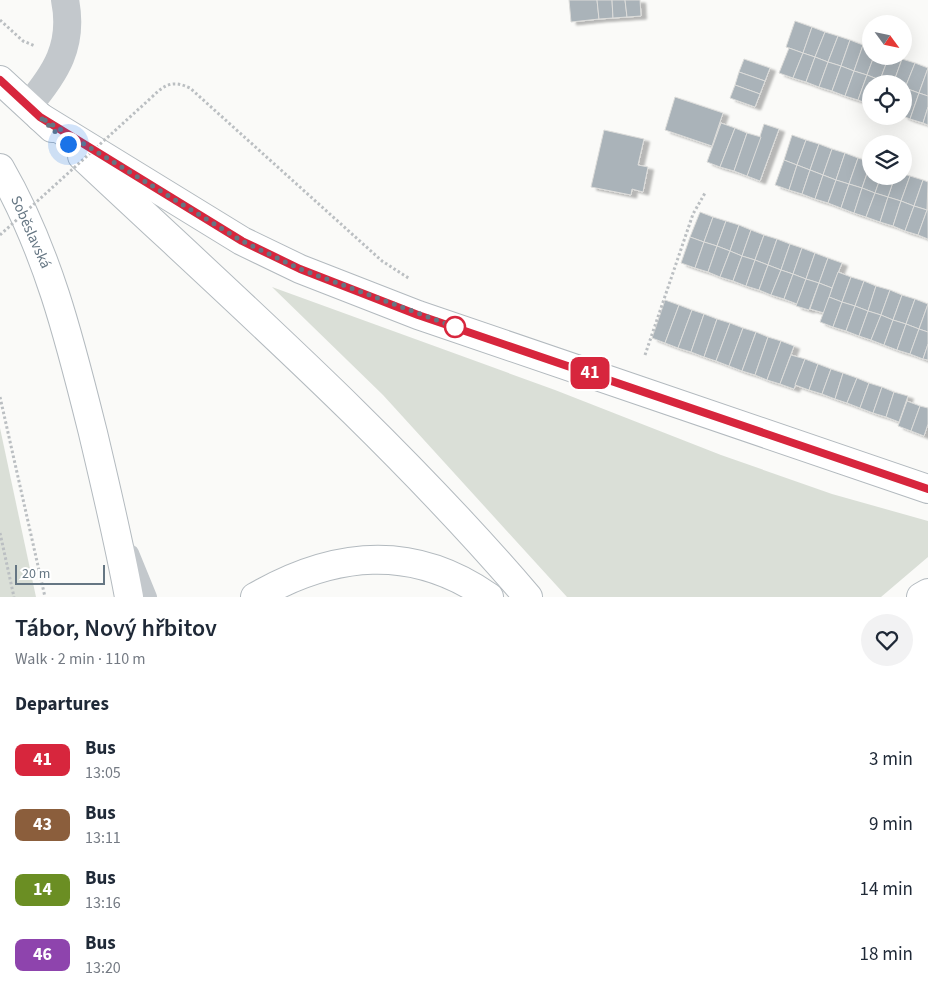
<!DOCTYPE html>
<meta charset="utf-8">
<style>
:root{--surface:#fff;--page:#f2f2f3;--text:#1f2937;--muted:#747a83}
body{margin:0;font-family:"Source Sans 3",sans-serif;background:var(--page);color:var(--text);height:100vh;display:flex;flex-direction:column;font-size:19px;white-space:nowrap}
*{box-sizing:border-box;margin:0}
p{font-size:16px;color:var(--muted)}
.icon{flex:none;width:28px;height:28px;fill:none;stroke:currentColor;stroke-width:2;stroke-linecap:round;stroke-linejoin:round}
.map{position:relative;height:597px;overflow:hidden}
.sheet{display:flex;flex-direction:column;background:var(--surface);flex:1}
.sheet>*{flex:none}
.badge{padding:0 10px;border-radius:8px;font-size:18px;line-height:32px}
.needle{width:32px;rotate:123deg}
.fabs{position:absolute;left:862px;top:15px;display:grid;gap:10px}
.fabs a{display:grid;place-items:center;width:50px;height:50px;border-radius:50%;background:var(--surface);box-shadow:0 5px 20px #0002;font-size:25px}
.scale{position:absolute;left:15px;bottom:12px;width:90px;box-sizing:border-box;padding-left:5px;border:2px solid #657683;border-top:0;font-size:14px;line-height:18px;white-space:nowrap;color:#657683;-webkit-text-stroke:4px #fff;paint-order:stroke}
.you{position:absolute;width:25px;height:25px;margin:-12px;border:4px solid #fff;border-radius:50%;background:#1a73e8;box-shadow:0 0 0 8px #1a73e833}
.map>.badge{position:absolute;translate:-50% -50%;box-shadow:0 0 0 2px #fff}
h2{padding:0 15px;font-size:19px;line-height:45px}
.round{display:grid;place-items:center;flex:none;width:52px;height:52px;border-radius:26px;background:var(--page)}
.head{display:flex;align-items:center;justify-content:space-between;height:85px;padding:0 15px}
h1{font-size:24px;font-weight:600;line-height:38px}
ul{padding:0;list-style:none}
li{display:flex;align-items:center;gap:15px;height:65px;padding:0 15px}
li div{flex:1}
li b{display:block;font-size:19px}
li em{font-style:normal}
li .badge{min-width:55px;font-weight:700;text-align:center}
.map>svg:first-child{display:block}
.green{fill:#dadfd7}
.building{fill:#aab3b9;stroke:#dcdcda;filter:url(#shadow)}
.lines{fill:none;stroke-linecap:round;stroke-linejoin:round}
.secondary-casing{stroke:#b3babf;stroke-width:30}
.path{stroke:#bbbfc2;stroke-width:3;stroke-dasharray:2.5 2.5;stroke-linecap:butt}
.lane{stroke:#c3c8cc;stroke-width:16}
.street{stroke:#c3c8cc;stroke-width:28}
.secondary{stroke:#fff;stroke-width:28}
.path-bridge{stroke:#bbbfc2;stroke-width:3;stroke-dasharray:2.5 2.5;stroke-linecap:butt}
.line-casing{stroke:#fff;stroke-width:11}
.line{stroke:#d7263d;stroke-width:8}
.walk{stroke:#657683;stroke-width:5;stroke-dasharray:0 9}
.stop-dot{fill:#fff;stroke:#d7263d;stroke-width:2.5}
.labels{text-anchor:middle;stroke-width:5;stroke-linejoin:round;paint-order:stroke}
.street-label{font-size:15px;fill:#657683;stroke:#fff}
</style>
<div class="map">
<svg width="928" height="597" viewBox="0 0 928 597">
<defs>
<filter id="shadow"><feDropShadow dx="5.5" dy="3" stdDeviation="1" flood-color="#0004"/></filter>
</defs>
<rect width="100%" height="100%" fill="#fafaf8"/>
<g class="green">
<polygon points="272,287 555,390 721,455 832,494 928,521 928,557 881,597 567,597 383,395"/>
<polygon points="0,428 36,597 0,597"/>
</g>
<g class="building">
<polygon points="569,0 597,0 599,19 571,22"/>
<polygon points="597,0 612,0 613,18 599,19"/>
<polygon points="612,0 625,0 627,17 613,18"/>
<polygon points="625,0 640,0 641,16 627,17"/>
<polygon points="795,21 812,27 803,53 786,47"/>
<polygon points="812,27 825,32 815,57 803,53"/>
<polygon points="825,32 838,36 828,62 815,57"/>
<polygon points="838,36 850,40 841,66 828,62"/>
<polygon points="850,40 863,45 854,71 841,66"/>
<polygon points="863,45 871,48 871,56 874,56 867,75 854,71"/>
<polygon points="789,48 803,53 793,78 779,73"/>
<polygon points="803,53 815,57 806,82 793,78"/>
<polygon points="874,56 889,56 880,80 867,75"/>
<polygon points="889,56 902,59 893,84 880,80"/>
<polygon points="815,57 828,62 819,87 806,82"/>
<polygon points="744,59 770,68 765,81 739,72"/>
<polygon points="902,59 915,63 905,88 904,84 893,84"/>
<polygon points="828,62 841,66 832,91 819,87"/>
<polygon points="915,63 928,68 919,93 905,88"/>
<polygon points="841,66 854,71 845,96 832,91"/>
<polygon points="928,68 928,96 919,93"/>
<polygon points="854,71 867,75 858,100 845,96"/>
<polygon points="739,72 765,81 760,94 735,85"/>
<polygon points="867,75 880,80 878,84 871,84 871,105 858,100"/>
<polygon points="735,85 760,94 755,107 730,98"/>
<polygon points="905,88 919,93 910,119 903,116"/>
<polygon points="919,93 928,96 928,107 923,123 910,119"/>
<polygon points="675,97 723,113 712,146 665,130"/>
<polygon points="928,107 928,125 923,123"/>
<polygon points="721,123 735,128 720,167 707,162"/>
<polygon points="764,124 779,129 760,181 747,176"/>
<polygon points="735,128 747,133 734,171 720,167"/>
<polygon points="604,130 644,139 638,165 648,167 643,192 632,189 631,195 591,187"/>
<polygon points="747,133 761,137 747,176 734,171"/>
<polygon points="792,135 806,140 797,165 784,160"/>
<polygon points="806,140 819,144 810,170 797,165"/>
<polygon points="819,144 832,149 823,175 810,170"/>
<polygon points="832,149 845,153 836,180 823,175"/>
<polygon points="845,153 858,158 849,184 836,180"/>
<polygon points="858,158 871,162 862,188 849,184"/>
<polygon points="784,160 797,165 789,190 775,185"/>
<polygon points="871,162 871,176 881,176 875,193 862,188"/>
<polygon points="797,165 810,170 802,194 789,190"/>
<polygon points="810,170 823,175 815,199 802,194"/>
<polygon points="904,174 910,176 901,201 888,197 895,176 904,176"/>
<polygon points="823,175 836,180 828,203 815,199"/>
<polygon points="881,176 895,176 888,197 875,193"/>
<polygon points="910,176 923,180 914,206 901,201"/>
<polygon points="836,180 849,184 841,208 828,203"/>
<polygon points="923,180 928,182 927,210 914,206"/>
<polygon points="849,184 862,188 854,213 841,208"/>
<polygon points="862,188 875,193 866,217 854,213"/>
<polygon points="875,193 888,197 880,222 866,217"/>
<polygon points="888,197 901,201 893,226 880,222"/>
<polygon points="901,201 914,206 905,231 893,226"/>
<polygon points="914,206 927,210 918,235 905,231"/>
<polygon points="927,210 928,210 928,239 918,235"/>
<polygon points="700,212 713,217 704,242 690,237"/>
<polygon points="713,217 726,221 717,246 704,242"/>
<polygon points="726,221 739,225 730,251 717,246"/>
<polygon points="739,225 751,230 742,256 730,251"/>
<polygon points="751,230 764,235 755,260 742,256"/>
<polygon points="764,235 777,239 768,265 755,260"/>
<polygon points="690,237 704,242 695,268 681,263"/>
<polygon points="777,239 790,244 781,270 768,265"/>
<polygon points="704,242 717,246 708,272 695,268"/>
<polygon points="790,244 802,248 793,274 781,270"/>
<polygon points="717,246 730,251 720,277 708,272"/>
<polygon points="802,248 815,253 806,279 793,274"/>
<polygon points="730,251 742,256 733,281 720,277"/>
<polygon points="815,253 828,258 819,283 806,279"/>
<polygon points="742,256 755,260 746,286 733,281"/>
<polygon points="828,258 842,263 832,288 819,283"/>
<polygon points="755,260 768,265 759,290 746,286"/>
<polygon points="768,265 781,270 771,295 759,290"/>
<polygon points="781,270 793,274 784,299 771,295"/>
<polygon points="838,272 851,277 842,302 829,297"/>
<polygon points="793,274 806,279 797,304 784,299"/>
<polygon points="851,277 864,281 855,306 842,302"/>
<polygon points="806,279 819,283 809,310 796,306"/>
<polygon points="864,281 876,286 868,311 855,306"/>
<polygon points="819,283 832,288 824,313 810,309"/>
<polygon points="876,286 890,290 881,315 868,311"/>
<polygon points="890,290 902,295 893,320 881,315"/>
<polygon points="902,295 915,299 906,324 893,320"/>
<polygon points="829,297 842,302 833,327 820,322"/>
<polygon points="915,299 928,304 919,329 906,324"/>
<polygon points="665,300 679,305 665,343 652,338"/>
<polygon points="842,302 855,306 846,331 833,327"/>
<polygon points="928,304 928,332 919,329"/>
<polygon points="679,305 692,310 678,348 665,343"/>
<polygon points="855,306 868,311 859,336 846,331"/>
<polygon points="692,310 704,314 691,352 678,348"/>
<polygon points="868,311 881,315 871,340 859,336"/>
<polygon points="704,314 717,319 704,357 691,352"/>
<polygon points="881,315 893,320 884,345 871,340"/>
<polygon points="717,319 730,323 716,361 704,357"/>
<polygon points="893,320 906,324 897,350 884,345"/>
<polygon points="730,323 743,328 729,366 716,361"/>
<polygon points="906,324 919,329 910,354 897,350"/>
<polygon points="743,328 756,332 742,371 729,366"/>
<polygon points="919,329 928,332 928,344 923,359 910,354"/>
<polygon points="756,332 768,337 755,375 742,371"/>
<polygon points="768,337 781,341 767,380 755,375"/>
<polygon points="781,341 794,346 780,384 767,380"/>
<polygon points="928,344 928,360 923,359"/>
<polygon points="791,355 805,359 794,389 780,384"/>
<polygon points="805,359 818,364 809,390 795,385"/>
<polygon points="818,364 831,369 822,394 809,390"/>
<polygon points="831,369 843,373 835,399 822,394"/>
<polygon points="843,373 857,378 847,403 835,399"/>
<polygon points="857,378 869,383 860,408 847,403"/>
<polygon points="869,383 882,387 873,413 860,408"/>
<polygon points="882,387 894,392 886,417 873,413"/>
<polygon points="894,392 908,396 899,422 886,417"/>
<polygon points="907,401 920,406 911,431 898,426"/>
<polygon points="920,406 928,408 928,424 924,436 911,431"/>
</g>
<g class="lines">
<g class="secondary-casing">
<g id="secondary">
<polyline points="0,80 52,128"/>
<polyline points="40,117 242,241 300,269 418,315 928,489"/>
<path d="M 82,156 C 234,299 392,438 528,597"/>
<path d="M 0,168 C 48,251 70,341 93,433 C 106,488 119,542 129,597"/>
<path d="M 255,597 C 333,552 412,543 489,597"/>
<polyline points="921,597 928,593"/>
</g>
</g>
<g class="path">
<polyline points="0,20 23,41 35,46"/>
<path d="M 152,97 C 165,84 173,80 190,88 L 382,261 L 410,279"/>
<polyline points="645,355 693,214 705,193"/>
<polyline points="0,397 45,597"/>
<polyline points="0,533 14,597"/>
</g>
<polyline class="lane" points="131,553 149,597"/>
<path class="street" d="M 28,106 C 56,73 74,45 65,0"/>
<use href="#secondary" class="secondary"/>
<polyline class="path-bridge" points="0,235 152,97"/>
</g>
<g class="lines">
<g class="line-casing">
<polyline id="line" points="0,80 40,117 242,241 300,269 418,315 928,489"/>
</g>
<use href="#line" class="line"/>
<polyline class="walk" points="68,144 40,117 242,241 300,269 455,327"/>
</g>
<circle class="stop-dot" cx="455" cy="327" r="10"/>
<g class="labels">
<g class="street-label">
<text transform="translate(31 232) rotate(66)" y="5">Soběslavská</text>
</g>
</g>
</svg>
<div class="fabs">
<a><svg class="needle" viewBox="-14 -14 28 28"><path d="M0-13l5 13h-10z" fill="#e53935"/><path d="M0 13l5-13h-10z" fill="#747a83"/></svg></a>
<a><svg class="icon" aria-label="locate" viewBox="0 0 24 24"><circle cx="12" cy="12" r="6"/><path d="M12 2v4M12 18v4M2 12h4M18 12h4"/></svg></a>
<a><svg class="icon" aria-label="layers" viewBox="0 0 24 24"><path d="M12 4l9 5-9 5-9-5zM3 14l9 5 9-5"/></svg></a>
</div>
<div class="scale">20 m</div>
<div class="you" style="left:68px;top:144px"></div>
<b class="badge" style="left:590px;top:373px;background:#d7263d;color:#fff">41</b>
</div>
<section class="sheet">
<div class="head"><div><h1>Tábor, Nový hřbitov</h1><p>Walk · 2 min · 110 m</p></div><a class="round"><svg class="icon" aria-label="heart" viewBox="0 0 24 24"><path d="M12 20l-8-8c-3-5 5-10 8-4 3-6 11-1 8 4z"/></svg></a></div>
<h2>Departures</h2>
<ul>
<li><span class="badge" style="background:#d7263d;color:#fff">41</span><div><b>Bus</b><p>13:05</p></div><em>3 min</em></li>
<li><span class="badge" style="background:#8b5e3c;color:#fff">43</span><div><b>Bus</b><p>13:11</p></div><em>9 min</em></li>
<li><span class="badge" style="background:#6b8e23;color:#fff">14</span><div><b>Bus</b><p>13:16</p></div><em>14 min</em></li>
<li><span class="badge" style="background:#8e44ad;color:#fff">46</span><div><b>Bus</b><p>13:20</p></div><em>18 min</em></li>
</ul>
</section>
